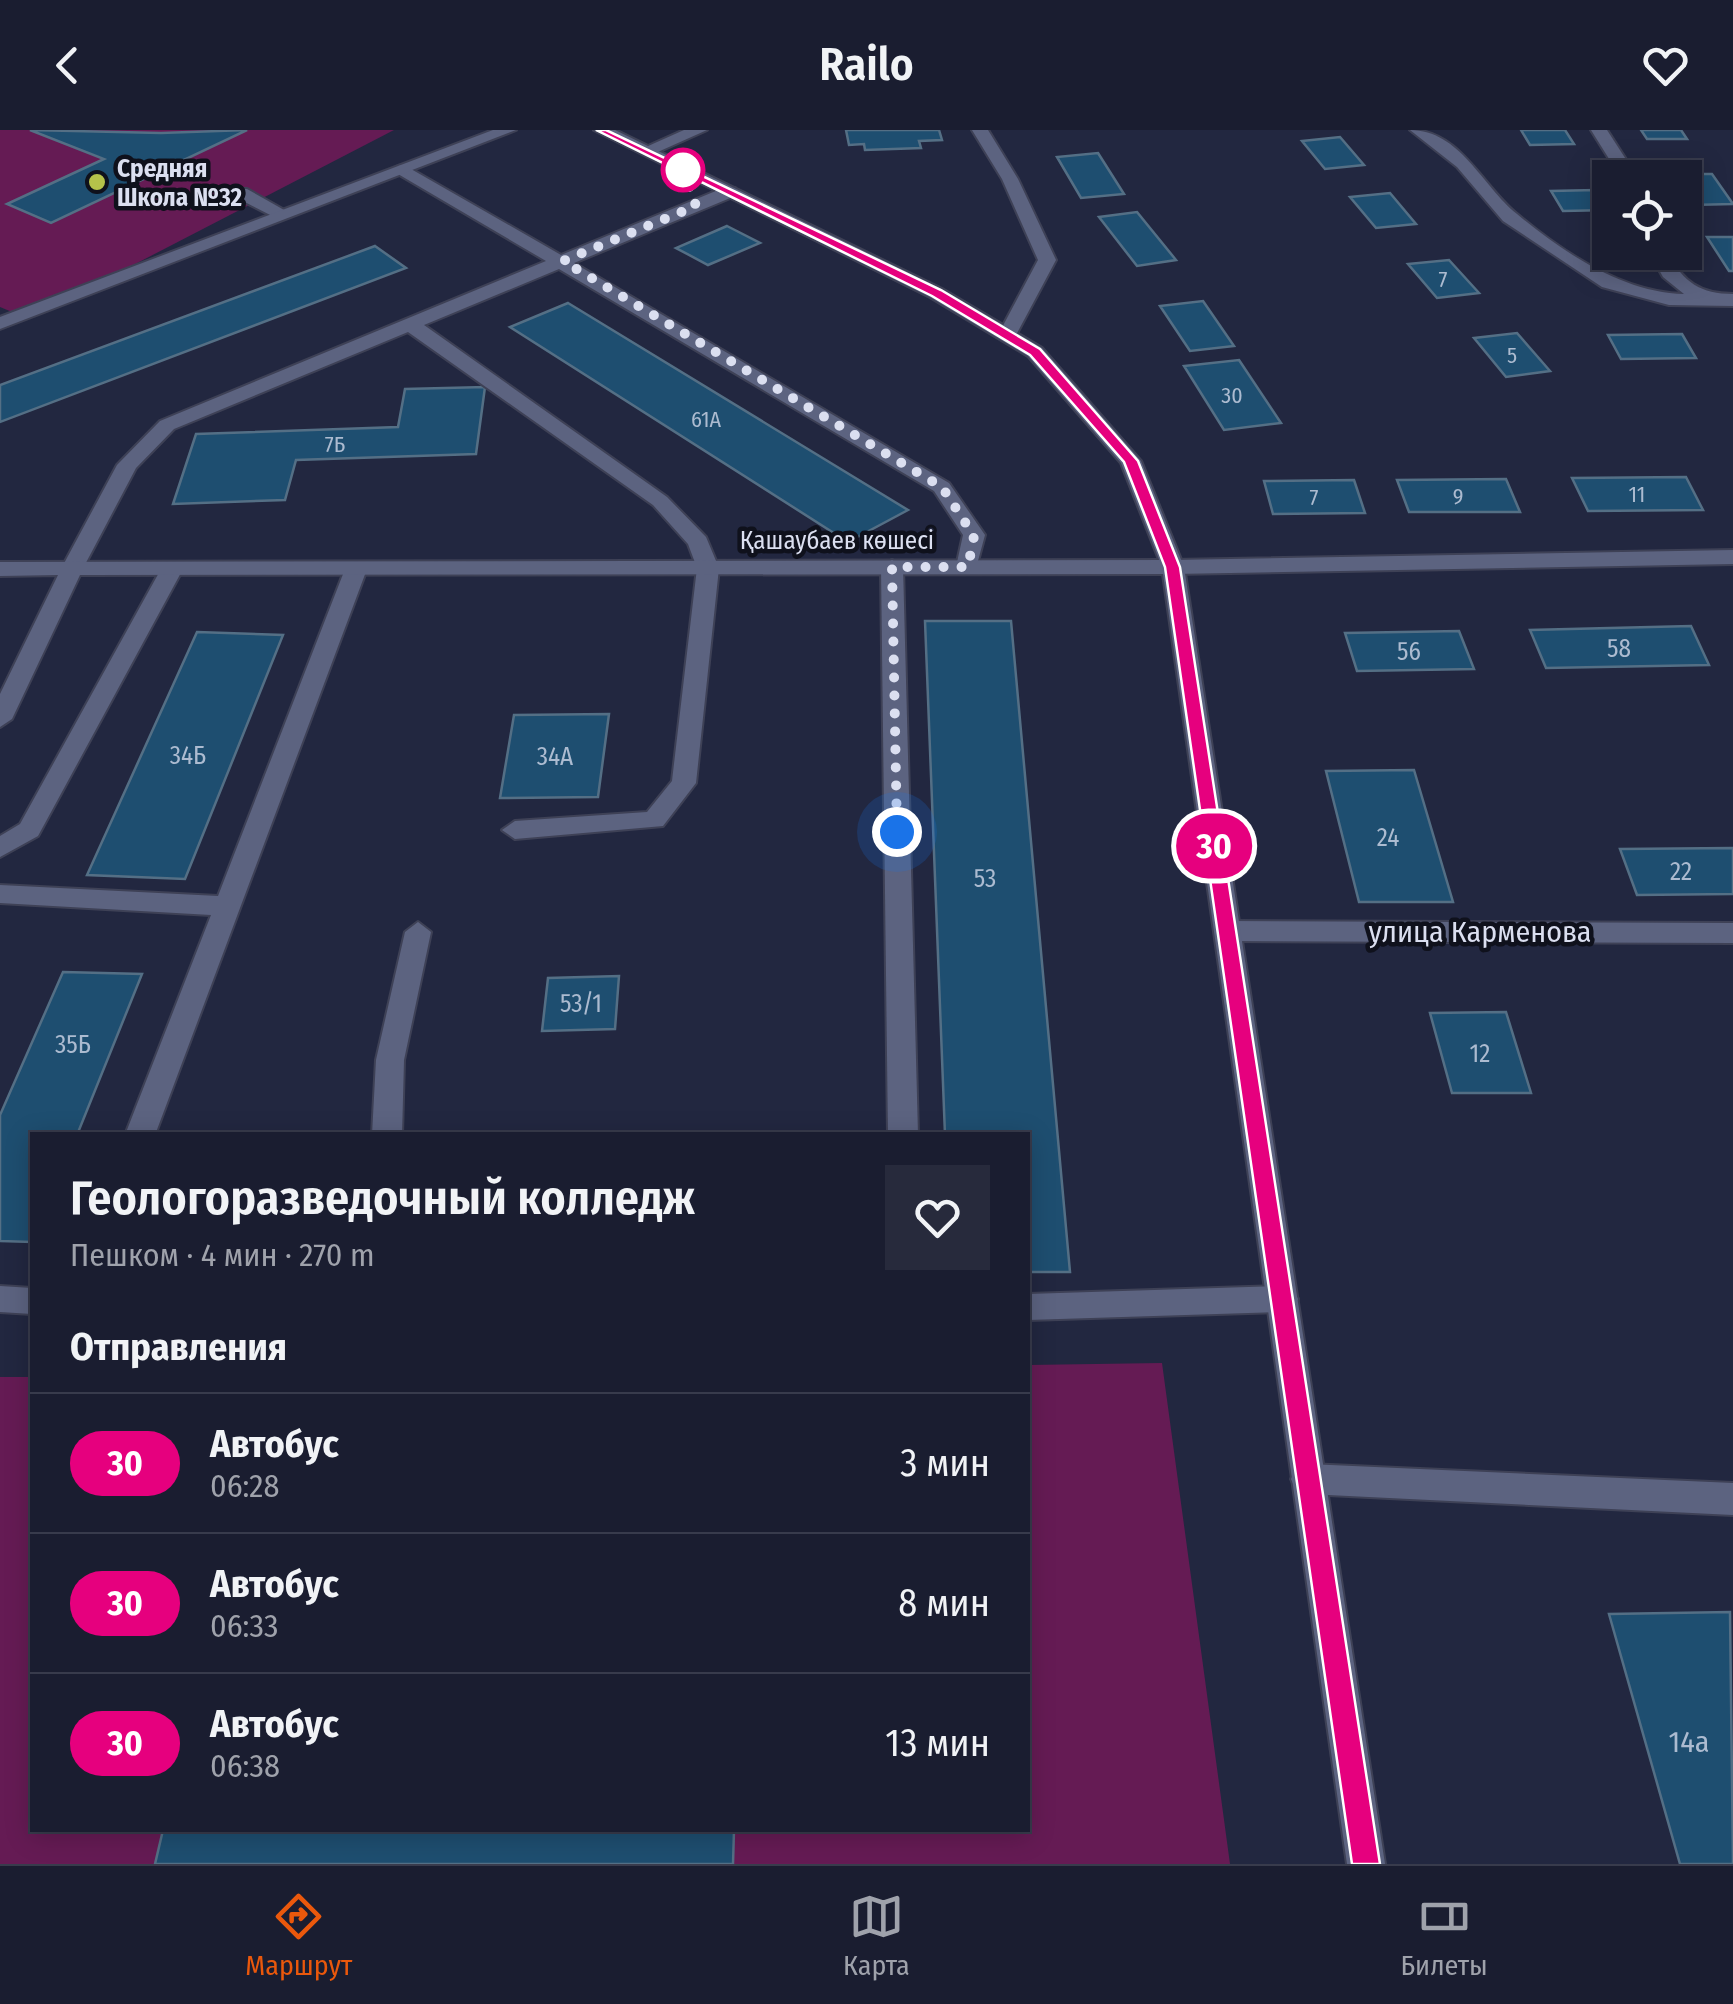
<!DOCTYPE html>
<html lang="ru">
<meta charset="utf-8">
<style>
:root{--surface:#1a1d30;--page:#272a3c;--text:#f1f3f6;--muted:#9fa2ab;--line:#383b4c;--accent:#ea580c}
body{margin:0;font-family:"Fira Sans Condensed",sans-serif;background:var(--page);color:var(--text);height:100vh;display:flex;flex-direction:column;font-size:38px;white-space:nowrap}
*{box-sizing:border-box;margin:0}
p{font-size:32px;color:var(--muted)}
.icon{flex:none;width:55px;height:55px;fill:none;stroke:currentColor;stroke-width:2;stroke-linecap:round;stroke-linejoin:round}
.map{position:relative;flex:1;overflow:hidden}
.sheet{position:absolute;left:30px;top:1002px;width:1000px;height:700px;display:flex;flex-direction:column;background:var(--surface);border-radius:0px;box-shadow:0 5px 25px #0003,0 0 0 2px var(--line)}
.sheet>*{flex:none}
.badge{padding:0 20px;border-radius:32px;font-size:35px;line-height:65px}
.controls{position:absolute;left:1592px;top:30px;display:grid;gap:20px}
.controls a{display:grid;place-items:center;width:110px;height:110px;border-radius:0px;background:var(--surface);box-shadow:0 5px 25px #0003,0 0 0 2px var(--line);font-size:50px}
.you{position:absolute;width:50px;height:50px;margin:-25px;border:8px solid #fff;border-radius:50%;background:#1a73e8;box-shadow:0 0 0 15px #1a73e833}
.map>.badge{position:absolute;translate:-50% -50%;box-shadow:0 0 0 5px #fff}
h2{padding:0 40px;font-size:38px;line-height:90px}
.round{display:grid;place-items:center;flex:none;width:105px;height:105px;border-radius:0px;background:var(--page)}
.summary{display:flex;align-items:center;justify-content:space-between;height:170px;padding:0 40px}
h1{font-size:48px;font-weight:600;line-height:75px}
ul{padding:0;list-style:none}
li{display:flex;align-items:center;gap:30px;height:140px;padding:0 40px;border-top:2px solid var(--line)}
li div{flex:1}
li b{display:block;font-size:38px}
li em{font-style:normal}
li .badge{min-width:110px;font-weight:700;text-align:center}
header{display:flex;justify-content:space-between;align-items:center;height:130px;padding:0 40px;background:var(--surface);font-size:45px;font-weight:600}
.dock{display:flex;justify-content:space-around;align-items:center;height:140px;border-top:2px solid var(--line);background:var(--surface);font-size:28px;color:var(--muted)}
.dock a{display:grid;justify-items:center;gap:5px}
.dock .on{color:var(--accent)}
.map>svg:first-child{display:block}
.green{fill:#651b54}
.building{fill:#1e4e70;stroke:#546f85;stroke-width:2.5}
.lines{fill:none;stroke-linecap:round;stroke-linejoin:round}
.service-casing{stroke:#3e4156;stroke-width:4}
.minor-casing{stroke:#3e4156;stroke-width:4}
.tertiary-casing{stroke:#3e4156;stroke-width:4}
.service{fill:#5c6380;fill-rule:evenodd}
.minor{fill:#5c6380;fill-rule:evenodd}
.tertiary{fill:#5c6380;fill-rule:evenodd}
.line{fill:#e6007e;stroke:#fff;stroke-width:2.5}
.walk{stroke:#dbdff0;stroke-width:10;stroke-dasharray:0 18}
.stop-dot{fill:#fff;stroke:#e6007e;stroke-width:5}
.poi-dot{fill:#b5c24a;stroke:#0f111c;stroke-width:4}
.labels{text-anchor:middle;stroke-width:9;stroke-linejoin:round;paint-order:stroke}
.far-number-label{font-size:22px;fill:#acbbd0}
.far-poi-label{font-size:25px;font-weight:bold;fill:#dbdff0;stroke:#0f111c;text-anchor:start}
.far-street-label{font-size:25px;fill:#dbdff0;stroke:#0f111c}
.number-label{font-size:25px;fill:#acbbd0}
.street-label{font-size:30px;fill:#dbdff0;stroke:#0f111c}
.near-number-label{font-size:30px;fill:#acbbd0}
</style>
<header><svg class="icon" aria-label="back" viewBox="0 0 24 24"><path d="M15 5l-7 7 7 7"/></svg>Railo<svg class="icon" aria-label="heart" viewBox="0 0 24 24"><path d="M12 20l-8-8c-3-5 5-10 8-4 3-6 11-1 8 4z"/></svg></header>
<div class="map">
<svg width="1733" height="1734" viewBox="0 0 1733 1734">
<rect width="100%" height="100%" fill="#222740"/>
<g class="green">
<polygon points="0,0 394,0 29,189 0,177"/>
<polygon points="1162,1233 1230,1734 0,1734 0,1247 32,1247 32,1700 1028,1700 1028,1235"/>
</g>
<g class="building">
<polygon points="30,0 161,3 247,0 51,93 7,74 104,29"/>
<polygon points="846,0 939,0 942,10 919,11 921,18 865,20 864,14 849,15"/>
<polygon points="1521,0 1565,0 1574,14 1530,15"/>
<polygon points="1641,0 1681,0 1687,9 1647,9"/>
<polygon points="1340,7 1364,35 1325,39 1302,11"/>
<polygon points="1098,23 1124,64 1081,68 1057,27"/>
<polygon points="1671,44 1712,44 1733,74 1691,75 1685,66 1685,48"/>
<polygon points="1596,60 1609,80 1563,81 1551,61"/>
<polygon points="1390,63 1416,94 1376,98 1350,67"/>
<polygon points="1137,82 1176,130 1137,136 1099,87"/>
<polygon points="727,96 760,113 708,135 676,118"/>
<polygon points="1707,107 1733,107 1733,141 1729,141"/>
<polygon points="375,116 406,138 0,292 0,255"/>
<polygon points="1449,130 1479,163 1437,168 1408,134"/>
<polygon points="1203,171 1234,216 1190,221 1160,176"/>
<polygon points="568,173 908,380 848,412 510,197"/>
<polygon points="1517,203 1550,241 1506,247 1474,208"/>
<polygon points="1682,204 1696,228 1621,229 1608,205"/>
<polygon points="1239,230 1281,293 1224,300 1184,236"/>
<polygon points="485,257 476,324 296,330 285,370 173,374 196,304 398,297 405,259"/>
<polygon points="1686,347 1703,380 1588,381 1572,348"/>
<polygon points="1506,349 1520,382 1409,382 1397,350"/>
<polygon points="1354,350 1365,383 1273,384 1264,351"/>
<polygon points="925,491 1011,491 1070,1142 1028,1142 1028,1005 945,1005"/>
<polygon points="1691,496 1709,535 1546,538 1530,500"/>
<polygon points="1459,501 1474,539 1357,541 1345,503"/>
<polygon points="197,502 283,505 185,749 87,745"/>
<polygon points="609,584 598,667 500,668 514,585"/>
<polygon points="1414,640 1453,772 1359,772 1326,641"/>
<polygon points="1733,718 1733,764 1637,765 1620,719"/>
<polygon points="63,842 142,844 77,1005 32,1005 32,1112 0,1111 0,985"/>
<polygon points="619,846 615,899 542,901 548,848"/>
<polygon points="1506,882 1531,963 1452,963 1430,883"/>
<polygon points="1730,1482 1733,1734 1680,1734 1609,1484"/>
<polygon points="163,1700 734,1700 733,1734 155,1734"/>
</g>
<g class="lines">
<g class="service-casing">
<g id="service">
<polygon points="972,0 988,0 1018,49 1056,130 1016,205 1007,211 998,205 1038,130 1002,49"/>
<polygon points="404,35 561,125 723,58 735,58 735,66 574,133 949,353 985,405 975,442 959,442 956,437 963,405 934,361 559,139 424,195 667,367 706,407 719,438 696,653 663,696 515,709 502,700 515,691 647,682 672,651 697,438 688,414 653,375 408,202 174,299 136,338 80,444 72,446 61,439 117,335 160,291 546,131 398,44 398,36"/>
<polygon points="235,59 247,59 293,85 278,89 235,67"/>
<polygon points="892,430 903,437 918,1005 888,1005 881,437"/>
<polygon points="172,432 183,439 38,706 0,727 0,706 20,694 161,439"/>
<polygon points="356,432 367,439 155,1005 125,1005 211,785 0,773 0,755 218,766 345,439"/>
<polygon points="418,792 431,802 404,930 402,1005 372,1005 376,930 405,802"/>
<polygon points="0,1156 32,1158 32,1184 0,1182"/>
<polygon points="1282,1156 1293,1160 1298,1169 1293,1178 1282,1182 1028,1190 1028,1164"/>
<polygon points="1308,1334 1733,1353 1733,1385 1308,1364 1296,1360 1291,1349 1296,1338"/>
</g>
</g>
<g class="minor-casing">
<g id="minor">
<polygon points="493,0 516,0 0,199 0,187"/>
<polygon points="684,0 707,0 651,25 637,21"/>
<path d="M 1410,0 C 1460,0 1482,56 1517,84 C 1562,122 1624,163 1684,164 L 1663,147 L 1649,122 L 1667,122 C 1683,152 1700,164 1733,164 L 1733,176 L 1669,175 L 1602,157 L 1503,91 L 1457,37 Z"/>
<polygon points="1591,0 1607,0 1638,48 1621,48"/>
<polygon points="1733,420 1733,434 1173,444 80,445 12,589 0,597 0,564 58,445 0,446 0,432 1173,430"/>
<polygon points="1227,791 1733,793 1733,813 1227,811 1214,801"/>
</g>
</g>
<g class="tertiary-casing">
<polygon id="tertiary" points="594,0 615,0 942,159 1042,218 1141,331 1184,437 1385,1734 1347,1734 1162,437 1121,333 1028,226 930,167"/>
</g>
<use href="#service" class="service"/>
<use href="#minor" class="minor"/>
<use href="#tertiary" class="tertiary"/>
</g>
<polygon class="line" points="596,0 606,0 941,160 1040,219 1138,331 1180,437 1380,1734 1352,1734 1165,437 1124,332 1030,225 932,166"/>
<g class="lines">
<polyline class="walk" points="683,40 696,76 563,131 942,357 974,406 968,437 892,437 897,702"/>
</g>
<circle class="stop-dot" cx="683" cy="40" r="20"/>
<circle class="poi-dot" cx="97" cy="52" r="10"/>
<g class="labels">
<g class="far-number-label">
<text x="1443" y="157">7</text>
<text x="1512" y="233">5</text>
<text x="1232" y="273">30</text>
<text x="706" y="297">61А</text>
<text x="335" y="322">7Б</text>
<text x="1637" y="372">11</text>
<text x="1458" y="374">9</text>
<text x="1314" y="375">7</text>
</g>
<g class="far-poi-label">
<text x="117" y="47">Средняя<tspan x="117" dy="29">Школа №32</tspan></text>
</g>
<g class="far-street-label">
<text x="837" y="419">Қашаубаев көшесі</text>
</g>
<g class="number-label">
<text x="1619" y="527">58</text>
<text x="1409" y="530">56</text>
<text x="188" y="634">34Б</text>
<text x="555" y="635">34А</text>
<text x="1388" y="716">24</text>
<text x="1681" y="750">22</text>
<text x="985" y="757">53</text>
<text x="581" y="882">53/1</text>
<text x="73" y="923">35Б</text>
<text x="1480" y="932">12</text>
</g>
<g class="street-label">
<text x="1480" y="812">улица Карменова</text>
</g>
<g class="near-number-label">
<text x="1689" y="1622">14а</text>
</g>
</g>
</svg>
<div class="controls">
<a><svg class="icon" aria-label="locate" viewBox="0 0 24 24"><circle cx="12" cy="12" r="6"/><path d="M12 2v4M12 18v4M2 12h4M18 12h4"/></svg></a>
</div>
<div class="you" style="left:897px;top:702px"></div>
<b class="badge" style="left:1214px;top:716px;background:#e6007e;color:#fff">30</b>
<section class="sheet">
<div class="summary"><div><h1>Геологоразведочный колледж</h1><p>Пешком · 4 мин · 270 m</p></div><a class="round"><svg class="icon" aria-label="heart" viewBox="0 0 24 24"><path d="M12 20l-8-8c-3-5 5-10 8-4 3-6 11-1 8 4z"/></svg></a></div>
<h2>Отправления</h2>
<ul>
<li><span class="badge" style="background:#e6007e;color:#fff">30</span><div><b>Автобус</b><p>06:28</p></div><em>3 мин</em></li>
<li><span class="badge" style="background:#e6007e;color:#fff">30</span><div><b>Автобус</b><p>06:33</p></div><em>8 мин</em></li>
<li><span class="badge" style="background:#e6007e;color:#fff">30</span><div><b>Автобус</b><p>06:38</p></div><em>13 мин</em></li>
</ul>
</section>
</div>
<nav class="dock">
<a class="on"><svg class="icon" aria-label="directions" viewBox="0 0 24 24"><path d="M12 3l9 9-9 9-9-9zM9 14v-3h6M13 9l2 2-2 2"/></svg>Маршрут</a>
<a><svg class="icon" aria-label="map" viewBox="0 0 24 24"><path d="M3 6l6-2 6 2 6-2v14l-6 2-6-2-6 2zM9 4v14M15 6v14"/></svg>Карта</a>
<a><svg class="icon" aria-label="tickets" viewBox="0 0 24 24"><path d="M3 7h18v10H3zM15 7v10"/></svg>Билеты</a>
</nav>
